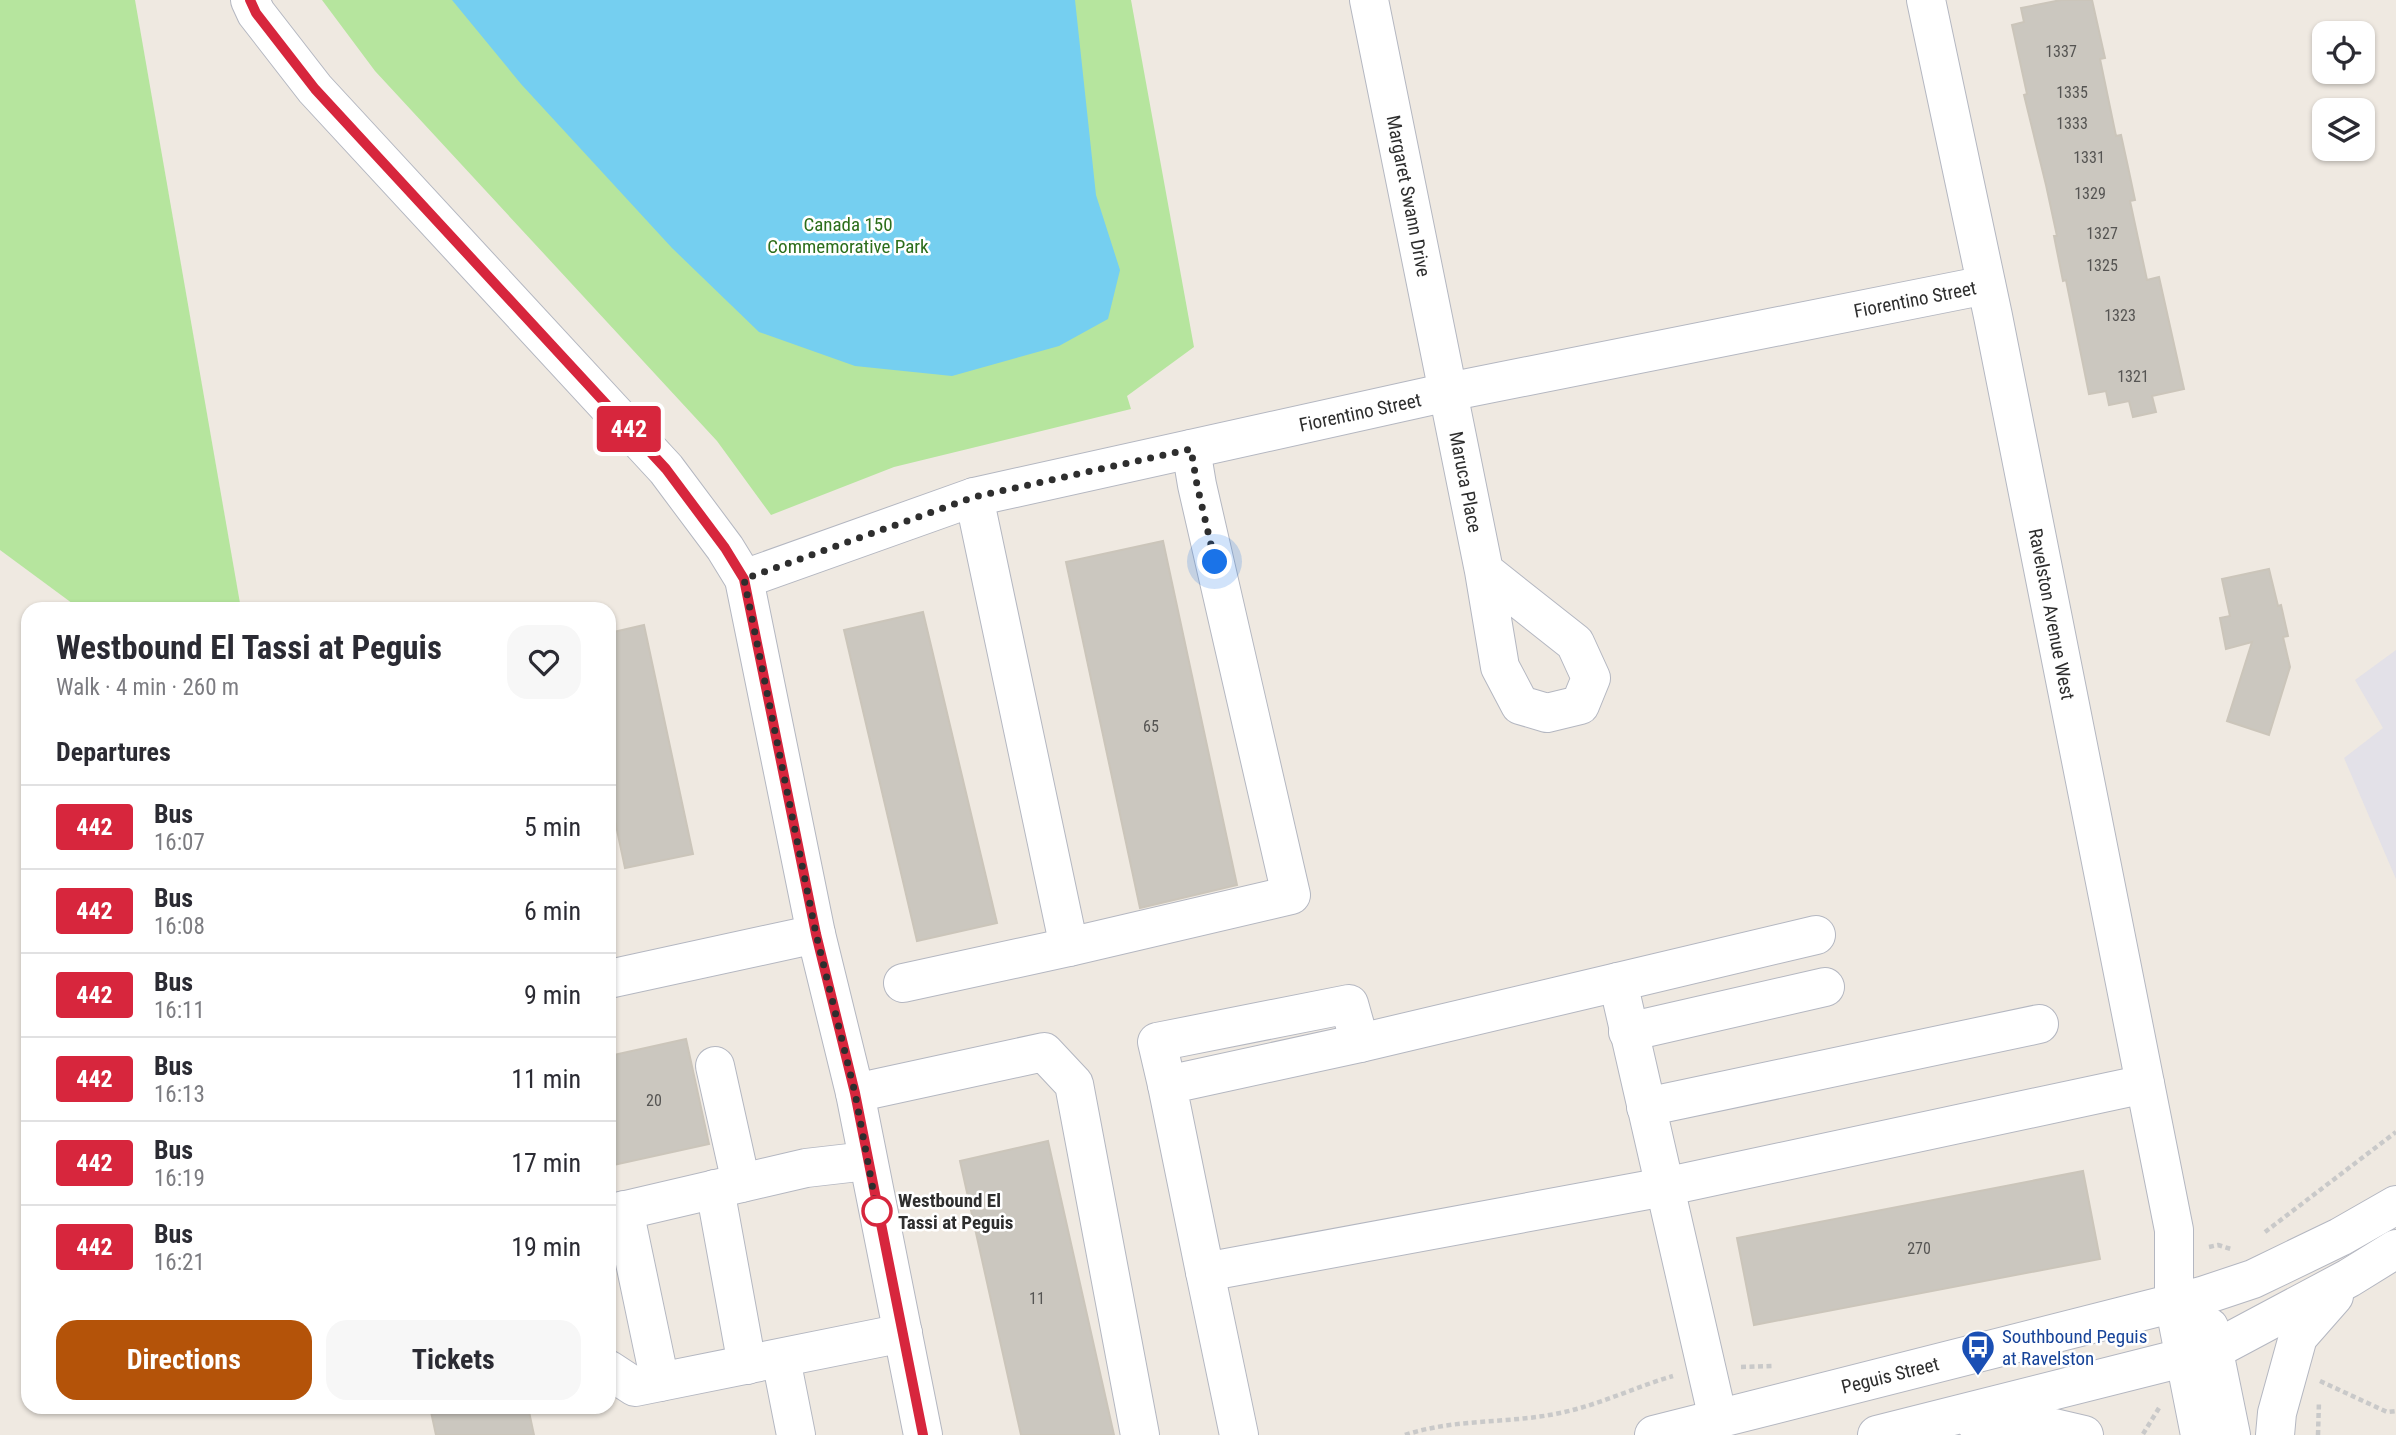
<!DOCTYPE html>
<meta charset="utf-8">
<style>
:root{--surface:#fff;--page:#f7f7f7;--text:#2b2b33;--muted:#7c7c81;--line:#e1e1e2;--accent:#b45309}
body{margin:0;font-family:"Roboto Condensed",sans-serif;background:var(--page);color:var(--text);height:100vh;display:flex;flex-direction:column;font-size:26px;white-space:nowrap}
*{box-sizing:border-box;margin:0}
p{font-size:23px;color:var(--muted)}
.icon{flex:none;width:38px;height:38px;fill:none;stroke:currentColor;stroke-width:2;stroke-linecap:round;stroke-linejoin:round}
.map{position:relative;flex:1;overflow:hidden}
.panel{position:absolute;left:21px;top:602px;width:595px;height:812px;display:flex;flex-direction:column;background:var(--surface);border-radius:21px;box-shadow:0 2px 5px #0004}
.panel>*{flex:none}
.badge{padding:0 14px;border-radius:5px;font-size:24px;line-height:46px}
.controls{position:absolute;left:2312px;top:21px;display:grid;gap:14px}
.controls a{display:grid;place-items:center;width:63px;height:63px;border-radius:14px;background:var(--surface);box-shadow:0 2px 5px #0004;font-size:35px}
.you{position:absolute;width:35px;height:35px;margin:-18px;border:5px solid #fff;border-radius:50%;background:#1a73e8;box-shadow:0 0 0 10px #1a73e833}
.map>.badge{position:absolute;translate:-50% -50%;box-shadow:0 0 0 4px #fff}
h2{padding:0 35px;font-size:26px;line-height:63px}
.round{display:grid;place-items:center;flex:none;width:74px;height:74px;border-radius:21px;background:var(--page)}
.headline{display:flex;align-items:center;justify-content:space-between;height:119px;padding:0 35px}
h1{font-size:33px;font-weight:700;line-height:52px}
.button{display:flex;gap:14px;margin-top:auto;padding:14px 35px}
.button a{flex:1;height:80px;border-radius:21px;background:var(--accent);color:#fff;font-size:28px;font-weight:700;line-height:80px;text-align:center}
.button a+a{background:var(--page);color:var(--text)}
ul{padding:0;list-style:none}
li{display:flex;align-items:center;gap:21px;height:84px;padding:0 35px;border-top:2px solid var(--line)}
li div{flex:1}
li b{display:block;font-size:26px}
li em{font-style:normal}
li .badge{min-width:77px;font-weight:700;text-align:center}
.map>svg:first-child{display:block}
.industrial{fill:#e3e1e8}
.green{fill:#b6e59e}
.water{fill:#75cff0}
.building{fill:#cbc7bf;stroke:#cbc5ba;stroke-width:2}
.lines{fill:none;stroke-linecap:round;stroke-linejoin:round}
.minor-casing{stroke:#b4b7c1;stroke-width:40}
.path{stroke:#c9c9c9;stroke-width:4.5;stroke-dasharray:5 3.5;stroke-linecap:butt}
.minor{stroke:#fff;stroke-width:38}
.line-casing{stroke:#fff;stroke-width:16}
.line{stroke:#d7263d;stroke-width:10}
.walk{stroke:#2e2e2e;stroke-width:7;stroke-dasharray:0 12.6}
.stop-dot{fill:#fff;stroke:#d7263d;stroke-width:3.5}
.labels{text-anchor:middle;stroke-width:5;stroke-linejoin:round;paint-order:stroke}
.number-label{font-size:16px;fill:#555452}
.street-label{font-size:19px;fill:#2e2e2e;stroke:#fff}
.park-label{font-size:19px;fill:#2c6e1b;stroke:#fff}
.stop-label{font-size:19px;font-weight:bold;fill:#2e2e2e;stroke:#fff;text-anchor:start}
.transit-label{font-size:19px;fill:#164399;stroke:#fff;text-anchor:start}
</style>
<div class="map">
<svg width="2396" height="1435" viewBox="0 0 2396 1435">
<rect width="100%" height="100%" fill="#efe9e1"/>
<polygon class="industrial" points="2396,650 2396,879 2344,758 2383,728 2355,680"/>
<g class="green">
<polygon points="0,0 135,0 241,609 80,609 0,550"/>
<polygon points="322,0 1131,0 1194,347 1127,396 1131,409 894,467 771,515 717,441 375,71"/>
</g>
<polygon class="water" points="452,0 1075,0 1096,195 1120,270 1108,319 1059,346 952,376 855,366 759,332 672,248 521,84"/>
<g class="building">
<polygon points="2061,0 2092,0 2105,58 2100,59 2116,136 2121,135 2128,167 2135,200 2130,201 2147,280 2159,277 2184,389 2152,396 2156,412 2133,417 2129,401 2109,405 2106,391 2089,394 2066,280 2063,281 2054,236 2057,236 2046,185 2024,95 2027,94 2012,25 2024,22 2021,8"/>
<polygon points="1163,541 1237,885 1140,908 1066,562"/>
<polygon points="2269,569 2278,606 2281,605 2288,636 2283,637 2290,667 2269,735 2227,721 2252,642 2226,649 2220,618 2230,616 2222,579"/>
<polygon points="923,612 997,923 917,941 844,630"/>
<polygon points="644,625 693,854 625,868 609,792 609,633"/>
<polygon points="686,1039 709,1144 609,1166 609,1056"/>
<polygon points="1048,1141 1114,1435 1021,1435 960,1161"/>
<polygon points="2083,1171 2100,1259 1754,1325 1737,1238"/>
<polygon points="430,1407 528,1407 534,1435 436,1435"/>
</g>
<g class="lines">
<g class="minor-casing">
<g id="minor">
<polyline points="250,0 256,13 315,89 666,469 725,548 744,579 816,934 855,1093 923,1435"/>
<polyline points="1369,0 1484,571 1500,667 1520,705 1547,713 1580,705 1591,678 1575,643 1484,571"/>
<polyline points="1926,0 1993,316 2174,1230 2174,1303 2200,1435"/>
<polyline points="974,497 1069,947 1291,895 1197,485 1191,449"/>
<polyline points="744,579 974,497 1448,392 1986,285"/>
<polyline points="609,979 816,934"/>
<polyline points="1618,982 1360,1043 1167,1085 1205,1272 1664,1187 2145,1084"/>
<polyline points="903,983 1069,947"/>
<polyline points="1628,1032 1825,987"/>
<polyline points="715,1066 741,1183"/>
<polyline points="1167,1085 1157,1042 1349,1004 1360,1043"/>
<polyline points="855,1093 1044,1052 1074,1084 1140,1435"/>
<polyline points="1646,1107 2039,1024"/>
<polyline points="715,1189 747,1365"/>
<polyline points="624,1210 660,1382"/>
<polyline points="609,1214 806,1168 867,1161"/>
<polyline points="1205,1272 1239,1435"/>
<polyline points="2209,1327 2231,1435"/>
<polyline points="781,1359 796,1435"/>
<polyline points="609,1370 635,1387 903,1333"/>
<polyline points="1718,1419 1618,982 1816,935"/>
<polyline points="1975,1422 2054,1428 2084,1435"/>
<polyline points="1654,1435 2202,1296 2253,1279 2340,1237 2396,1205"/>
<polyline points="1877,1435 2214,1350 2349,1278 2396,1249"/>
<polyline points="2275,1435 2277,1413 2298,1337 2334,1296"/>
</g>
</g>
<g class="path">
<polyline points="2265,1232 2396,1132"/>
<polyline points="2209,1247 2218,1245 2231,1249"/>
<polyline points="1741,1367 1774,1366"/>
<polyline points="2320,1381 2387,1412 2396,1411"/>
<polyline points="2143,1434 2159,1408"/>
<path d="M 1405,1435 C 1456,1418 1509,1424 1560,1413 C 1599,1405 1635,1387 1673,1376"/>
<polyline points="2318,1435 2319,1401"/>
</g>
<use href="#minor" class="minor"/>
</g>
<g class="lines">
<g class="line-casing">
<polyline id="line" points="250,0 256,13 315,89 666,469 725,548 744,579 816,934 855,1093 923,1435"/>
</g>
<use href="#line" class="line"/>
<polyline class="walk" points="877,1211 855,1093 816,934 744,579 974,497 1191,449 1197,485 1215,562"/>
</g>
<defs>
<g id="bus-pin" transform="scale(1.75)"><path d="M0 17L-7.5 6A9.5 9.5 0 1 1 7.5 6Z" fill="#1a4fb4" stroke="#fff"/><path d="M-5-6H5V4H4V6H2V4H-2V6H-4V4H-5ZM-3.5-4V0h7V-4ZM-3.5 1.2v1.5H-2V1.2ZM2 1.2v1.5H3.5V1.2Z" fill="#fff"/></g>
</defs>
<g fill-rule="evenodd">
<use href="#bus-pin" x="1978" y="1347"/>
</g>
<circle class="stop-dot" cx="877" cy="1211" r="14"/>
<g class="labels">
<g class="number-label">
<text x="2061" y="57">1337</text>
<text x="2072" y="98">1335</text>
<text x="2072" y="129">1333</text>
<text x="2089" y="163">1331</text>
<text x="2090" y="199">1329</text>
<text x="2102" y="239">1327</text>
<text x="2102" y="271">1325</text>
<text x="2120" y="321">1323</text>
<text x="2133" y="382">1321</text>
<text x="1151" y="732">65</text>
<text x="654" y="1106">20</text>
<text x="1919" y="1254">270</text>
<text x="1037" y="1304">11</text>
</g>
<g class="street-label">
<text transform="translate(1409 196) rotate(79)" y="7">Margaret Swann Drive</text>
<text transform="translate(1915 299) rotate(-11)" y="7">Fiorentino Street</text>
<text transform="translate(1360 412) rotate(-12)" y="7">Fiorentino Street</text>
<text transform="translate(1466 482) rotate(79)" y="7">Maruca Place</text>
<text transform="translate(2052 614) rotate(79)" y="7">Ravelston Avenue West</text>
<text transform="translate(1890 1375) rotate(-14)" y="7">Peguis Street</text>
</g>
<g class="park-label">
<text x="848" y="231">Canada 150<tspan x="848" dy="22">Commemorative Park</tspan></text>
</g>
<g class="stop-label">
<text x="898" y="1207">Westbound El<tspan x="898" dy="22">Tassi at Peguis</tspan></text>
</g>
<g class="transit-label">
<text x="2002" y="1343">Southbound Peguis<tspan x="2002" dy="22">at Ravelston</tspan></text>
</g>
</g>
</svg>
<div class="controls">
<a><svg class="icon" aria-label="locate" viewBox="0 0 24 24"><circle cx="12" cy="12" r="6"/><path d="M12 2v4M12 18v4M2 12h4M18 12h4"/></svg></a>
<a><svg class="icon" aria-label="layers" viewBox="0 0 24 24"><path d="M12 4l9 5-9 5-9-5zM3 14l9 5 9-5"/></svg></a>
</div>
<div class="you" style="left:1215px;top:562px"></div>
<b class="badge" style="left:629px;top:429px;background:#d7263d;color:#fff">442</b>
<section class="panel">
<div class="headline"><div><h1>Westbound El Tassi at Peguis</h1><p>Walk · 4 min · 260 m</p></div><a class="round"><svg class="icon" aria-label="heart" viewBox="0 0 24 24"><path d="M12 20l-8-8c-3-5 5-10 8-4 3-6 11-1 8 4z"/></svg></a></div>
<h2>Departures</h2>
<ul>
<li><span class="badge" style="background:#d7263d;color:#fff">442</span><div><b>Bus</b><p>16:07</p></div><em>5 min</em></li>
<li><span class="badge" style="background:#d7263d;color:#fff">442</span><div><b>Bus</b><p>16:08</p></div><em>6 min</em></li>
<li><span class="badge" style="background:#d7263d;color:#fff">442</span><div><b>Bus</b><p>16:11</p></div><em>9 min</em></li>
<li><span class="badge" style="background:#d7263d;color:#fff">442</span><div><b>Bus</b><p>16:13</p></div><em>11 min</em></li>
<li><span class="badge" style="background:#d7263d;color:#fff">442</span><div><b>Bus</b><p>16:19</p></div><em>17 min</em></li>
<li><span class="badge" style="background:#d7263d;color:#fff">442</span><div><b>Bus</b><p>16:21</p></div><em>19 min</em></li>
</ul>
<div class="button"><a>Directions</a><a>Tickets</a></div>
</section>
</div>
